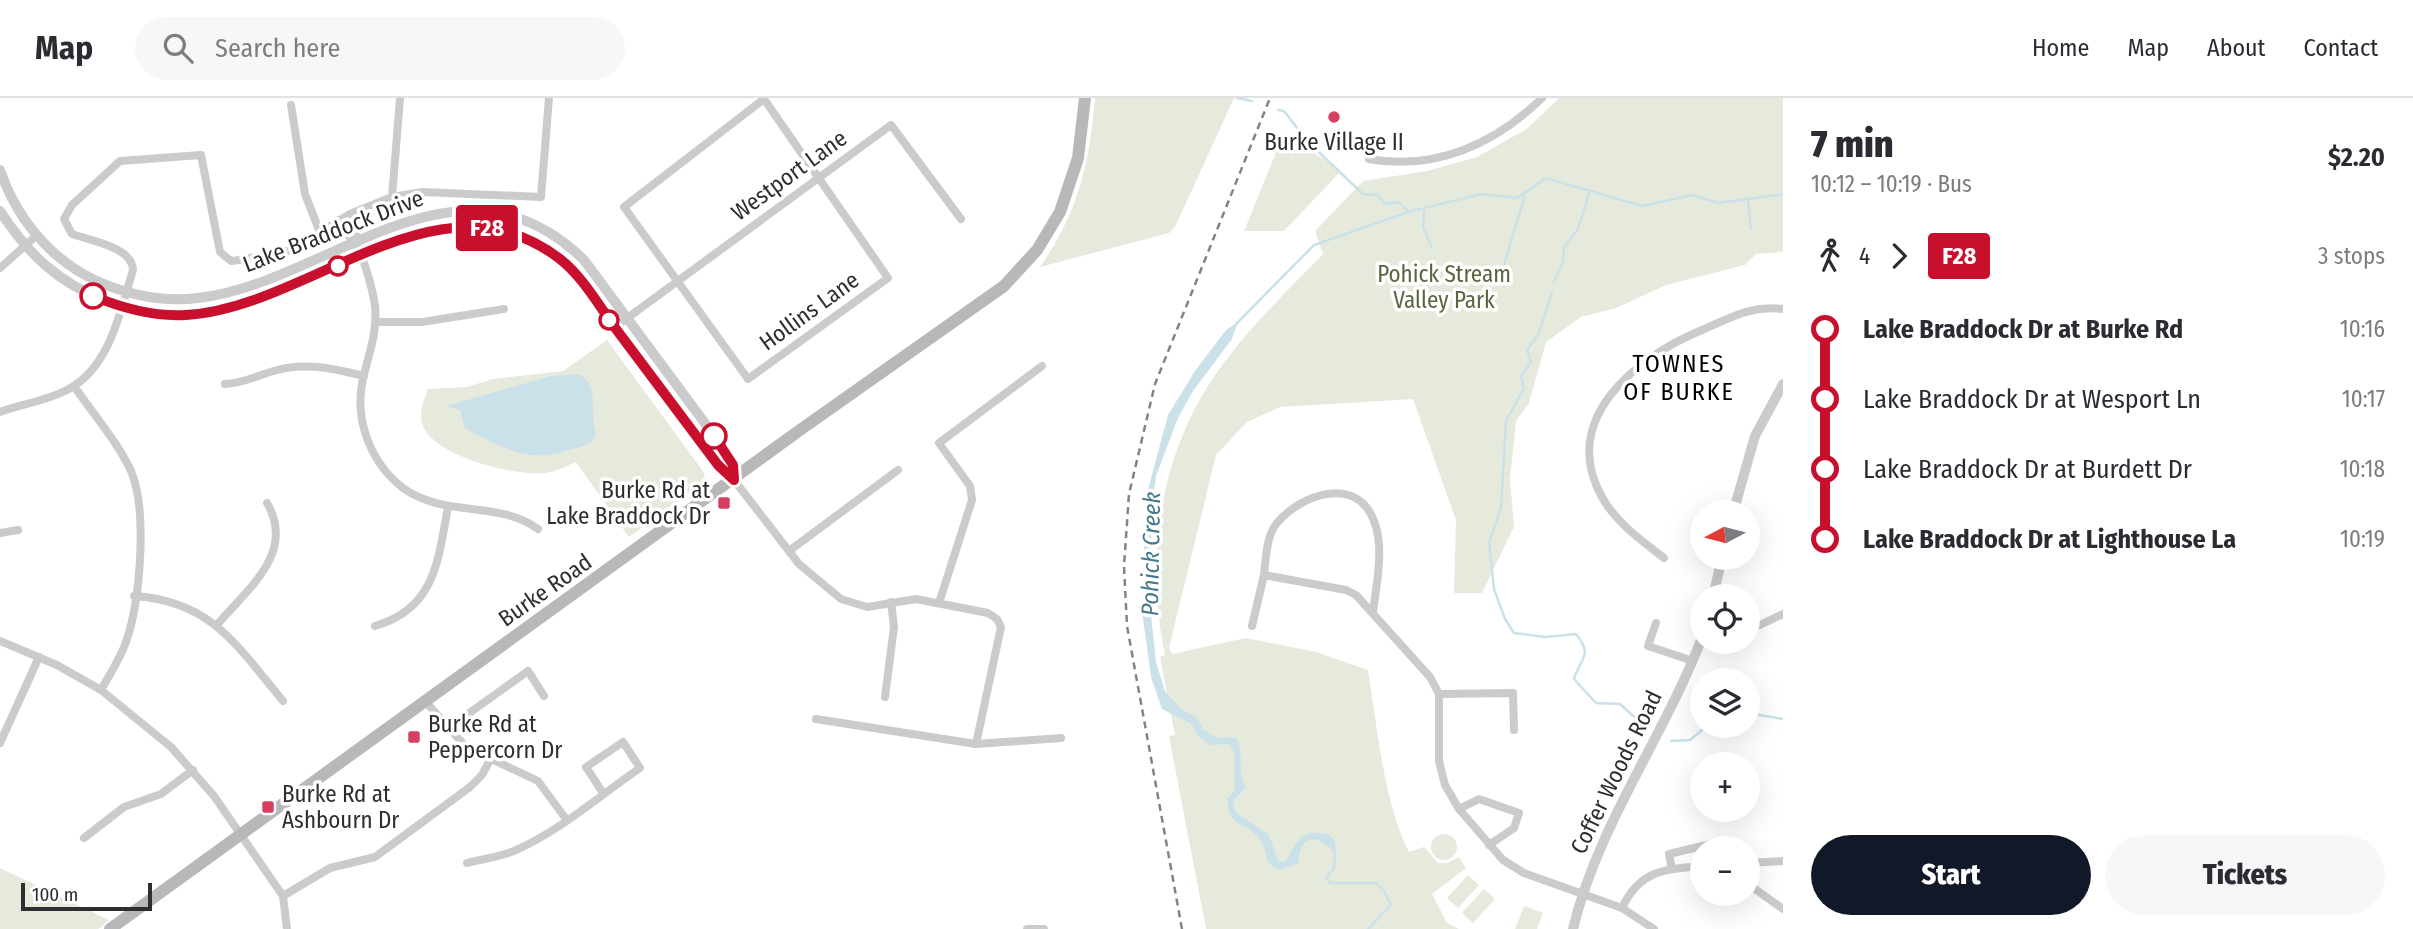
<!DOCTYPE html>
<meta charset="utf-8">
<style>
:root{--surface:#fff;--page:#f7f7f7;--text:#2b2b33;--muted:#7c7c81;--line:#e1e1e2;--accent:#111827}
body{margin:0;font-family:"Fira Sans Condensed",sans-serif;background:var(--page);color:var(--text);height:100vh;display:flex;flex-direction:column;font-size:26px;white-space:nowrap}
*{box-sizing:border-box;margin:0}
p{font-size:23px;color:var(--muted)}
.icon{flex:none;width:38px;height:38px;fill:none;stroke:currentColor;stroke-width:2;stroke-linecap:round;stroke-linejoin:round}
.map{position:relative;flex:1;overflow:hidden}
.side{display:flex;flex-direction:column;background:var(--surface);width:630px}
.side>*{flex:none}
.badge{padding:0 14px;border-radius:5px;font-size:24px;line-height:46px}
.needle{width:46px;rotate:263deg}
.buttons{position:absolute;left:1690px;top:402px;display:grid;gap:14px}
.buttons a{display:grid;place-items:center;width:70px;height:70px;border-radius:50%;background:var(--surface);box-shadow:0 7px 28px #0002;font-size:35px}
.scale{position:absolute;left:21px;bottom:18px;width:131px;box-sizing:border-box;padding-left:7px;border:4px solid #2e2e2e;border-top:0;font-size:19px;line-height:24px;white-space:nowrap;color:#2e2e2e;-webkit-text-stroke:5px #fff;paint-order:stroke}
.map>.badge{position:absolute;translate:-50% -50%;box-shadow:0 0 0 4px #fff}
.legs{display:flex;align-items:center;gap:10px;height:77px;padding:0 28px;font-size:23px}
.legs p{margin-inline-start:auto}
.head{display:flex;align-items:center;justify-content:space-between;height:119px;padding:0 28px}
h1{font-size:38px;font-weight:800;line-height:52px}
.primary-button{display:flex;gap:14px;margin-top:auto;padding:14px 28px}
.primary-button a{flex:1;height:80px;border-radius:42px;background:var(--accent);color:#fff;font-size:28px;font-weight:800;line-height:80px;text-align:center}
.primary-button a+a{background:var(--page);color:var(--text)}
ul{padding:0 28px;list-style:none}
li{display:flex;align-items:center;gap:24px;height:70px;font-size:26px}
li i{display:grid;place-items:center;width:10px;height:100%;margin:0 9px;background:currentColor}
li i::after{content:'';width:18px;height:18px;margin:-9px;border:5px solid;border-radius:50%;background:var(--surface)}
li p{margin-inline-start:auto}
li:first-child i{background:linear-gradient(#0000 50%,currentColor 0)}
li:last-child i{background:linear-gradient(currentColor 50%,#0000 0)}
header{display:flex;align-items:center;gap:42px;box-sizing:border-box;height:98px;padding:0 35px;background:var(--surface);border-bottom:2px solid var(--line)}
header strong{font-size:33px}
nav{display:flex;gap:38px;margin-inline-start:auto;font-size:24px}
.search{width:490px;height:63px;background:var(--page);display:flex;align-items:center;gap:18px;box-sizing:border-box;padding:0 24px;border-radius:38px;color:var(--muted);font-size:26px}
main{display:flex;flex:1;min-height:0}
.map>svg:first-child{display:block}
.green{fill:#e6eadd}
.water{fill:#cbe1e9}
.lines{fill:none;stroke-linecap:round;stroke-linejoin:round}
.stream{stroke:#cbe1e9;stroke-width:2.5}
.minor{stroke:#cbcbcb;stroke-width:8}
.tertiary{stroke:#cbcbcb;stroke-width:10}
.secondary{stroke:#b8b8b8;stroke-width:12}
.rail{stroke:#838383;stroke-width:2.5;stroke-dasharray:7 5;stroke-linecap:butt}
.line-1-casing{stroke:#fff;stroke-width:16}
.line-1{stroke:#c8102e;stroke-width:10}
.poi-dot{fill:#d73f60;stroke:#fff;stroke-width:2.5}
.stop-1-dot{fill:#fff;stroke:#c8102e;stroke-width:3.5}
.labels{text-anchor:middle;stroke-width:7;stroke-linejoin:round;paint-order:stroke}
.poi-label{font-size:23px;fill:#2e2e2e;stroke:#fff;text-anchor:start}
.street-label{font-size:23px;fill:#2e2e2e;stroke:#fff}
.park-label{font-size:23px;fill:#57663f;stroke:#fff}
.neighbourhood-label{font-size:24px;letter-spacing:2px;fill:#000;stroke:#fff}
.water-label{font-size:24px;font-style:italic;fill:#43798a;stroke:#fff}
</style>
<header>
<strong>Map</strong>
<div class="search"><svg class="icon" aria-label="search" viewBox="0 0 24 24"><circle cx="10" cy="10" r="6"/><path d="M15 15l6 6"/></svg>Search here</div>
<nav><a>Home</a><a>Map</a><a>About</a><a>Contact</a></nav>
</header>
<main>
<div class="map">
<svg width="1783" height="831" viewBox="0 0 1783 831">
<rect width="100%" height="100%" fill="#fff"/>
<g class="green">
<path d="M 1095,0 L 1234,0 L 1175,129 L 1169,135 L 1040,169 C 1079,113 1089,67 1095,0 Z"/>
<path d="M 1559,0 L 1783,0 L 1783,154 L 1756,156 L 1745,167 L 1666,187 L 1616,210 L 1581,219 L 1546,244 L 1529,305 L 1516,323 L 1510,381 L 1514,429 L 1482,495 L 1454,495 L 1456,422 L 1413,301 L 1280,309 L 1247,324 L 1216,357 L 1169,550 L 1172,556 L 1246,540 L 1316,554 L 1368,572 C 1377,627 1384,706 1409,754 L 1424,749 L 1438,765 L 1448,765 L 1459,759 L 1466,770 L 1432,796 L 1447,825 L 1459,831 L 1206,831 L 1169,638 L 1175,637 L 1160,559 L 1165,557 C 1143,453 1162,343 1229,258 C 1257,222 1291,189 1323,156 L 1315,133 L 1363,83 L 1427,73 L 1477,59 L 1528,30 Z"/>
<polygon points="1284,35 1341,73 1284,133 1244,133"/>
<path d="M 607,242 L 705,376 L 702,386 L 629,439 L 576,364 C 567,368 555,374 545,375 C 514,378 442,360 425,332 C 417,319 423,304 428,291 L 467,289 L 493,281 L 563,273 Z"/>
<circle cx="1444" cy="749" r="13"/>
<polygon points="0,770 109,822 98,831 0,831"/>
<polygon points="1468,777 1479,787 1458,810 1447,800"/>
<polygon points="1484,791 1495,801 1473,825 1462,815"/>
<polygon points="1524,808 1543,815 1537,831 1515,831"/>
</g>
<g class="water">
<path d="M 1238,224 L 1232,241 L 1193,293 L 1178,320 L 1156,378 L 1151,414 L 1151,517 L 1156,564 L 1165,593 L 1181,611 L 1196,619 L 1203,631 L 1217,640 L 1236,639 C 1245,656 1236,674 1246,689 L 1233,703 L 1236,714 L 1269,737 L 1278,763 L 1286,763 C 1298,742 1301,729 1330,737 L 1335,744 L 1336,757 C 1320,737 1300,733 1298,765 L 1280,772 L 1268,765 C 1266,756 1264,746 1258,739 C 1242,721 1230,731 1227,701 L 1235,691 L 1234,653 L 1228,646 L 1210,647 L 1201,641 L 1190,625 L 1162,611 L 1151,579 L 1142,513 L 1146,399 L 1168,317 L 1195,273 L 1226,232 Z"/>
<path d="M 578,276 C 596,282 593,308 593,321 C 593,328 596,331 596,338 C 586,351 576,349 562,354 C 526,365 496,347 465,330 L 460,312 L 446,308 L 551,278 Z"/>
</g>
<g class="lines">
<g class="stream">
<polyline points="1237,0 1252,3"/>
<polyline points="1278,12 1284,13 1307,43 1363,96 1377,97 1386,106 1399,104 1408,114"/>
<polyline points="1748,103 1751,131"/>
<polyline points="1424,113 1423,129 1432,150"/>
<polyline points="1504,167 1525,97"/>
<polyline points="1554,184 1563,164 1564,149 1578,131 1590,92"/>
<path d="M 1552,194 L 1539,235 L 1527,252 L 1531,264 L 1521,279 L 1524,290 L 1506,323 L 1501,410 L 1489,444 L 1494,491 L 1505,521 L 1514,535 L 1545,539 L 1576,536 C 1594,558 1580,560 1574,581 L 1596,605 L 1620,606 L 1641,625"/>
<polyline points="1236,226 1314,147 1408,114 1481,96 1517,100 1546,80 1642,108 1693,97 1718,105 1783,96"/>
<polyline points="1748,615 1783,621"/>
<polyline points="1671,643 1690,642 1707,628"/>
<polyline points="1335,755 1334,770 1327,779 1329,785 1376,785 1384,793 1391,807 1368,831"/>
</g>
<g class="minor">
<polygon points="764,1 888,180 748,281 624,109"/>
<polyline points="291,7 305,96 319,132"/>
<path d="M 1369,61 C 1435,73 1495,46 1542,0"/>
<polyline points="392,99 400,0"/>
<polyline points="350,116 357,131 354,144"/>
<path d="M 338,122 C 343,132 346,135 353,143 C 363,154 373,193 375,208 C 378,237 367,259 362,286 C 355,325 372,366 403,390 C 444,420 499,402 538,431"/>
<polyline points="0,170 36,138"/>
<polyline points="376,224 422,224 504,211"/>
<polyline points="615,229 891,27 961,121"/>
<path d="M 225,286 C 245,285 258,277 277,272 C 307,264 335,271 364,278"/>
<path d="M 74,288 C 93,316 117,343 131,373 C 148,413 140,504 126,544 C 120,561 110,576 101,592"/>
<path d="M 0,314 C 22,306 46,303 67,292 C 110,270 120,214 133,172 C 132,149 92,143 72,136 L 64,121 L 72,107 L 120,63 L 201,57 L 220,154 L 231,163 L 239,162 L 292,152 L 350,116 L 392,99 L 423,94 L 541,99 L 549,0"/>
<polyline points="734,382 799,466 841,501 867,509 916,501 988,515 997,521 1001,529 976,646"/>
<polyline points="0,435 18,432"/>
<polyline points="789,453 898,372"/>
<path d="M 1664,460 C 1641,442 1618,426 1603,401 C 1557,322 1636,259 1702,232 C 1730,220 1751,207 1783,211"/>
<path d="M 134,498 C 212,503 237,548 283,603"/>
<polyline points="939,505 972,402 970,388 939,345 1042,268"/>
<path d="M 1373,515 C 1376,486 1385,451 1374,423 C 1357,377 1301,396 1277,425 C 1266,438 1266,461 1264,477 L 1346,492 L 1356,497 L 1430,579 L 1439,596 L 1439,663 L 1445,687 L 1459,711 L 1503,762 L 1524,775 L 1622,810 L 1654,831"/>
<polyline points="1656,525 1648,548 1693,563"/>
<path d="M 217,527 C 248,490 296,455 267,405"/>
<path d="M 375,528 C 435,511 438,463 448,409"/>
<polyline points="1252,528 1264,477"/>
<polyline points="1748,528 1760,527 1783,516"/>
<polyline points="0,543 57,567 101,592 171,649 214,698 283,798 287,831"/>
<polyline points="1439,596 1513,595 1514,632"/>
<polyline points="885,599 894,529 891,504"/>
<polyline points="425,603 466,649 538,683 566,721"/>
<polyline points="816,621 976,646 1061,640"/>
<polyline points="447,631 528,573 544,598"/>
<polyline points="0,645 39,559"/>
<polyline points="1459,711 1479,701 1519,715 1514,730 1489,747"/>
<polyline points="84,740 124,709 161,696 193,672"/>
<path d="M 467,765 C 482,761 499,759 514,753 C 560,733 599,698 640,670 L 623,644 L 586,669 L 603,695"/>
<polyline points="1748,765 1783,763"/>
<polyline points="1672,771 1669,756 1715,745"/>
<polyline points="1748,786 1783,811"/>
<polyline points="283,798 330,770 375,759 470,689 482,677 490,662"/>
<path d="M 1622,810 C 1640,772 1664,771 1703,768"/>
<polyline points="1027,831 1044,831"/>
</g>
<g class="tertiary">
<path d="M 0,72 C 15,116 44,154 85,177 C 118,195 160,205 198,200 C 329,185 457,38 584,162 L 727,355 L 734,382"/>
<path d="M 0,113 C 27,155 59,186 107,203 C 145,217 183,220 222,212 C 338,186 462,66 573,173 L 718,367 L 734,382"/>
<polyline points="1733,415 1755,338 1783,286"/>
<polyline points="1713,499 1722,460"/>
<path d="M 1573,831 C 1598,726 1665,638 1703,537"/>
</g>
<polyline class="secondary" points="110,831 800,332 1004,188 1037,152 1060,114 1078,60 1085,0"/>
<polyline class="rail" points="1182,831 1127,528 1124,468 1129,396 1155,286 1270,0"/>
</g>
<g class="lines">
<g class="line-1-casing">
<path id="line-1" d="M 93,198 C 122,210 154,219 186,217 C 310,210 439,67 560,161 C 583,179 599,208 616,231 C 650,276 684,321 718,367 L 734,382 L 733,367 L 714,338"/>
</g>
<use href="#line-1" class="line-1"/>
</g>
<g class="poi-dot">
<circle cx="1334" cy="19" r="7"/>
<rect x="717" y="398" width="14" height="14" rx="3.5"/>
<rect x="407" y="632" width="14" height="14" rx="3.5"/>
<rect x="261" y="702" width="14" height="14" rx="3.5"/>
</g>
<g class="stop-1-dot">
<circle cx="338" cy="168" r="9"/>
<circle cx="93" cy="198" r="12"/>
<circle cx="609" cy="222" r="9"/>
<circle cx="714" cy="338" r="12"/>
</g>
<g class="labels">
<g class="poi-label">
<text x="1334" y="52" text-anchor="middle">Burke Village II</text>
<text x="710" y="400" text-anchor="end">Burke Rd at<tspan x="710" dy="26">Lake Braddock Dr</tspan></text>
<text x="428" y="634">Burke Rd at<tspan x="428" dy="26">Peppercorn Dr</tspan></text>
<text x="282" y="704">Burke Rd at<tspan x="282" dy="26">Ashbourn Dr</tspan></text>
</g>
<g class="street-label">
<text transform="translate(789 77) rotate(-36)" y="8">Westport Lane</text>
<text transform="translate(333 133) rotate(-21)" y="8">Lake Braddock Drive</text>
<text transform="translate(809 213) rotate(-36)" y="8">Hollins Lane</text>
<text transform="translate(545 492) rotate(-35)" y="8">Burke Road</text>
<text transform="translate(1616 674) rotate(-64)" y="8">Coffer Woods Road</text>
</g>
<g class="park-label">
<text x="1444" y="184">Pohick Stream<tspan x="1444" dy="26">Valley Park</tspan></text>
</g>
<g class="neighbourhood-label">
<text x="1679" y="274">TOWNES<tspan x="1679" dy="28">OF BURKE</tspan></text>
</g>
<g class="water-label">
<text transform="translate(1151 456) rotate(-89)" y="8">Pohick Creek</text>
</g>
</g>
</svg>
<div class="buttons">
<a><svg class="needle" viewBox="-14 -14 28 28"><path d="M0-13l5 13h-10z" fill="#e53935"/><path d="M0 13l5-13h-10z" fill="#7c7c81"/></svg></a>
<a><svg class="icon" aria-label="locate" viewBox="0 0 24 24"><circle cx="12" cy="12" r="6"/><path d="M12 2v4M12 18v4M2 12h4M18 12h4"/></svg></a>
<a><svg class="icon" aria-label="layers" viewBox="0 0 24 24"><path d="M12 4l9 5-9 5-9-5zM3 14l9 5 9-5"/></svg></a>
<a>+</a>
<a>−</a>
</div>
<div class="scale">100 m</div>
<b class="badge" style="left:487px;top:130px;background:#c8102e;color:#fff">F28</b>
</div>
<section class="side">
<div class="head"><div><h1>7 min</h1><p>10:12 – 10:19 · Bus</p></div><b>$2.20</b></div>
<div class="legs"><svg class="icon" aria-label="walk" viewBox="0 0 24 24"><circle cx="13" cy="4" r="2"/><path d="M13 8l-2 6 4 7M11 14l-3 7M7 12l3-4h3l4 4"/></svg>4<svg class="icon" aria-label="forward" viewBox="0 0 24 24"><path d="M9 5l7 7-7 7"/></svg><b class="badge" style="background:#c8102e;color:#fff">F28</b><p>3 stops</p></div>
<ul>
<li><i style="color:#c8102e"></i><b>Lake Braddock Dr at Burke Rd</b><p>10:16</p></li>
<li><i style="color:#c8102e"></i><span>Lake Braddock Dr at Wesport Ln</span><p>10:17</p></li>
<li><i style="color:#c8102e"></i><span>Lake Braddock Dr at Burdett Dr</span><p>10:18</p></li>
<li><i style="color:#c8102e"></i><b>Lake Braddock Dr at Lighthouse La</b><p>10:19</p></li>
</ul>
<div class="primary-button"><a>Start</a><a>Tickets</a></div>
</section>
</main>
